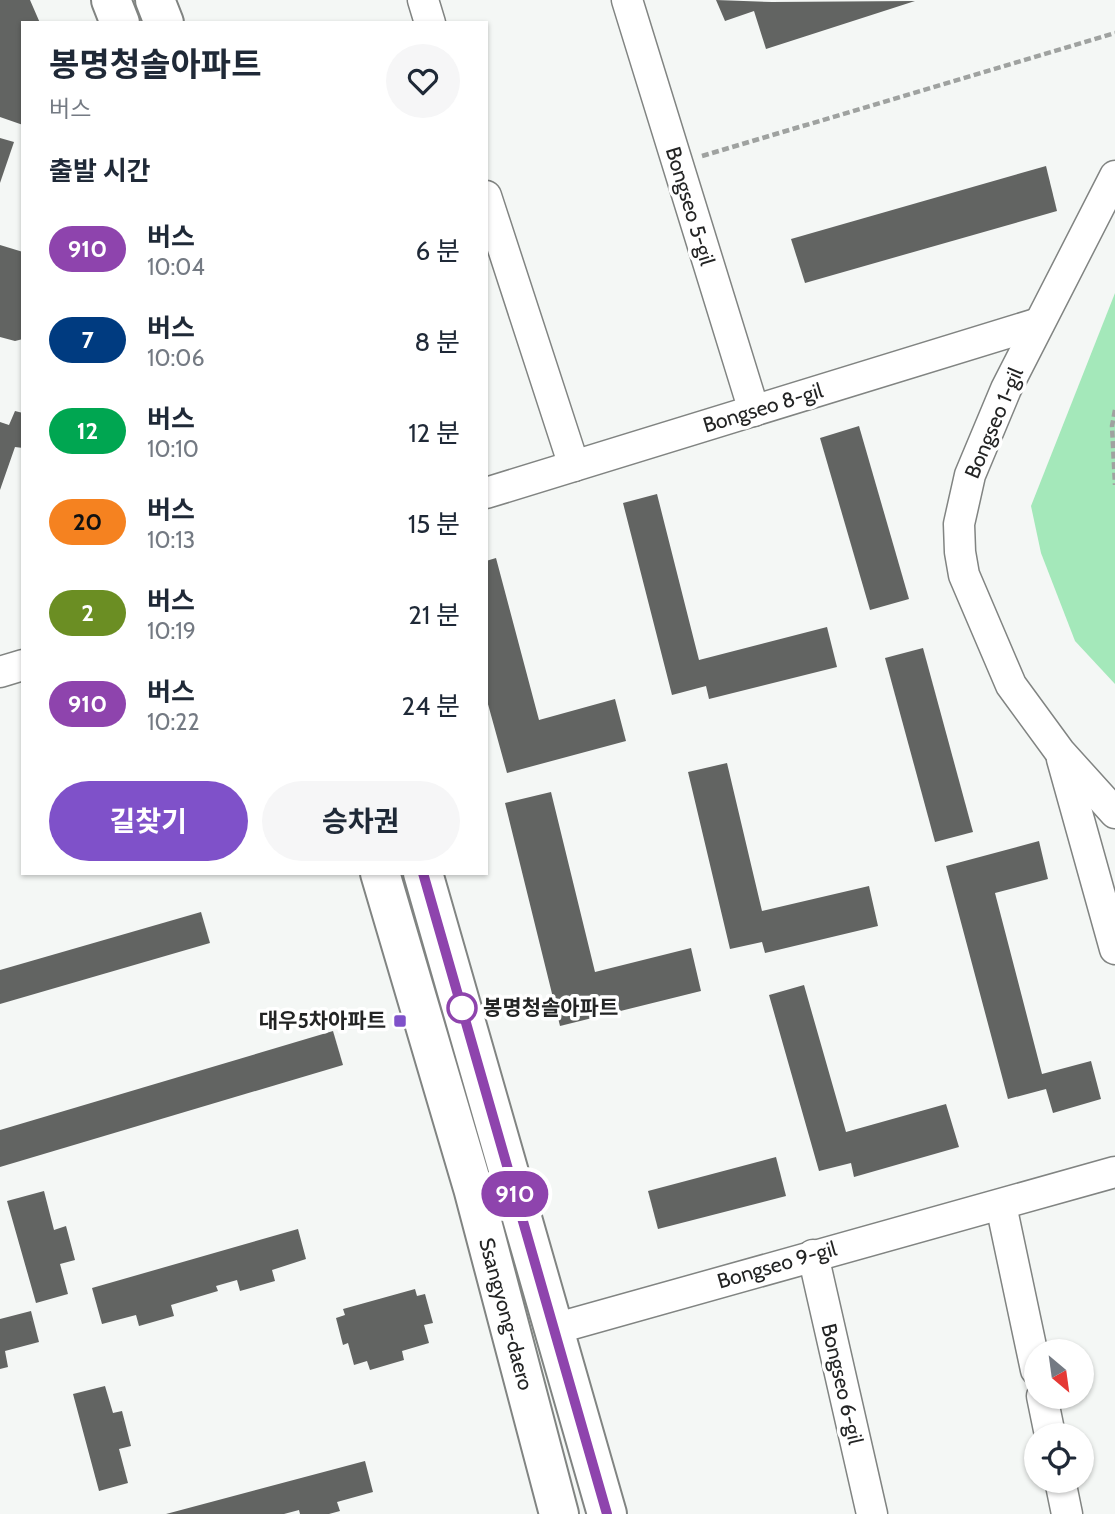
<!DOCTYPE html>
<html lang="ko">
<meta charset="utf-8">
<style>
:root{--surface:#fff;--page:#f6f6f7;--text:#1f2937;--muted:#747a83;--accent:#7f51c9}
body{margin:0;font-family:Cabin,"Noto Sans KR",sans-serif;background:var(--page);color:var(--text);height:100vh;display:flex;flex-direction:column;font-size:26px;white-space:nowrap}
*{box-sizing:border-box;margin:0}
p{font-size:23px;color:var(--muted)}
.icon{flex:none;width:38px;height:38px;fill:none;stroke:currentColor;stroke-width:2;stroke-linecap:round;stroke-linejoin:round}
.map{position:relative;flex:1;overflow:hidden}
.drawer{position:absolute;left:21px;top:21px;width:467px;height:854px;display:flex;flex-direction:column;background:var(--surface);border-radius:0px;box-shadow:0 2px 5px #0004}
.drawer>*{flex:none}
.badge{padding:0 14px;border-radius:23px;font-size:24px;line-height:46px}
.needle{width:46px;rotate:151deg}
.buttons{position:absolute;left:1024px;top:1339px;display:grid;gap:14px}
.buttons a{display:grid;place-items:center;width:70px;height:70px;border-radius:50%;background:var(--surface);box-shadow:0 2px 5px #0004;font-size:35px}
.map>.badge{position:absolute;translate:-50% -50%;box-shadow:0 0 0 4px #fff}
h2{padding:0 28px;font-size:26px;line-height:63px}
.round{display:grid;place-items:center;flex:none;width:74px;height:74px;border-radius:37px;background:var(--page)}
.summary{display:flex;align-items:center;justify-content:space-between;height:119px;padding:0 28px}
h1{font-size:33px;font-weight:700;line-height:52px}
.primary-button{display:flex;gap:14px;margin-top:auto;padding:14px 28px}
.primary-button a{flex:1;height:80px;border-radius:42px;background:var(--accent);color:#fff;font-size:28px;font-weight:700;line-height:80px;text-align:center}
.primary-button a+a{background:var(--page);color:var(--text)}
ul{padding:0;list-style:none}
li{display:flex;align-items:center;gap:21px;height:91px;padding:0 28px}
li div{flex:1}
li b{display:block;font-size:26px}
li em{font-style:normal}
li .badge{min-width:77px;font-weight:700;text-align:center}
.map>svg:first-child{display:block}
.green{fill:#a4e8ba}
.building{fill:#626462}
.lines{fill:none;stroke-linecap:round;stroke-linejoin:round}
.minor-casing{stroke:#818482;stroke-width:33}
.major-casing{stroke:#818482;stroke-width:42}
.path{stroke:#9fa2a0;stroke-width:4.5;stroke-dasharray:7 3.5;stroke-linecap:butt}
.minor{stroke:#fff;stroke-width:30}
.major{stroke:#fff;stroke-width:38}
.line-casing{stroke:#fff;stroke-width:16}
.line{stroke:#8e44ad;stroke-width:10}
.stop-dot{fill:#fff;stroke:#8e44ad;stroke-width:3.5}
.poi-dot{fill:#7f51c9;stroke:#fff;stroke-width:2.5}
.labels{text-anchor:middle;stroke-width:7;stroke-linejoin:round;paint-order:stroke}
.street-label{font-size:21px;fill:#232424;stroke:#fff}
.stop-label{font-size:21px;font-weight:bold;fill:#232424;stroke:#fff;text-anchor:start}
.poi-label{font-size:21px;font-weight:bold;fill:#232424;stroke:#fff;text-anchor:end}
</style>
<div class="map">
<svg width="1115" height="1514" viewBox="0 0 1115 1514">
<rect width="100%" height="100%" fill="#f4f7f5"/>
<polygon class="green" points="1115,293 1115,684 1075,641 1041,553 1031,506"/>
<g class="building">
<polygon points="0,0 30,0 40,23 23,23 23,125 0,117"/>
<polygon points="716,0 772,2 915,1 766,49 754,11 725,21"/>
<polygon points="0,138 14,142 0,183"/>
<polygon points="1046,166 1057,211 805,283 791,239"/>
<polygon points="0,245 23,252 23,339 15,341 0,337"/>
<polygon points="15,411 23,413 23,448 15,447 0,490 0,422 9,425"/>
<polygon points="859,426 909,599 870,610 820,438"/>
<polygon points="657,494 699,660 827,627 837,667 709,699 706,686 672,695 623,503"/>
<polygon points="496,558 539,720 615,699 626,741 507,773 486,697 486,561"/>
<polygon points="923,648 973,832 935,842 885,658"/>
<polygon points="727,763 762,911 869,886 878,926 765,953 762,942 730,949 688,772"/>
<polygon points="551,792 595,972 691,948 701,991 560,1026 505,803"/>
<polygon points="1039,841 1048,879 995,893 1042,1074 1091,1061 1101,1099 1053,1113 1046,1089 1008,1099 946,866"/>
<polygon points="201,912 210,943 0,1004 0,970"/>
<polygon points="804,985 846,1132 946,1104 959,1147 854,1177 851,1163 819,1171 769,995"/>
<polygon points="333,1031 343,1065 0,1167 0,1130"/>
<polygon points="776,1157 786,1196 658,1229 648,1191"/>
<polygon points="44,1191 54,1230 66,1226 75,1260 60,1264 68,1294 36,1303 7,1201"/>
<polygon points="298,1229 306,1259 272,1270 275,1281 240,1291 237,1280 216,1286 218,1291 171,1305 174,1316 139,1326 136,1315 102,1324 92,1288"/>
<polygon points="415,1289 417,1296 425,1294 433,1323 424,1325 429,1343 402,1351 404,1360 370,1370 367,1361 354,1365 348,1343 343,1345 336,1318 345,1315 343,1309"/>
<polygon points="31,1311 39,1342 5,1351 8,1367 0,1369 0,1319"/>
<polygon points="105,1386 113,1413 122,1411 131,1446 119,1449 128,1483 99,1491 73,1394"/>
<polygon points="365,1461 373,1492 337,1502 340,1511 329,1514 300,1514 299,1510 284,1514 166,1514"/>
</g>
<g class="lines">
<g class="minor-casing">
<g id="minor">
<polyline points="423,0 430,23"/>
<polyline points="627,0 754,411"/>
<polyline points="1115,176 1006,389 970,475 959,524 960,552 964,575 1011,685 1060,752 1115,813"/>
<polyline points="486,196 574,466"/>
<polyline points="486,493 1039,323"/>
<polyline points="0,672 23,665"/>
<polyline points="1062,759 1115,949"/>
<polyline points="1001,1205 1036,1370"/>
<polyline points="813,1255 872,1514"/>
<polyline points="554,1329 1115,1172"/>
<polyline points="1042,1396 1050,1435"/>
<polyline points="1060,1480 1067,1514"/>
</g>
</g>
<g class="major-casing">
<g id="major">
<polyline points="111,0 120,23"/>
<polyline points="155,0 164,23"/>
<polyline points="380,873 473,1188 559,1514"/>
<polyline points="423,873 607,1514"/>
</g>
</g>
<g class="path">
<polyline points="702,156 1115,33"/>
<polyline points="1115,410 1112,426 1115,485"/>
</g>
<use href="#minor" class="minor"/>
<use href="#major" class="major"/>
</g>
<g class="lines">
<g class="line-casing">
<polyline id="line" points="423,873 607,1514"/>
</g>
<use href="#line" class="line"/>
</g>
<circle class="stop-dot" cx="462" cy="1008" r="14"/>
<rect class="poi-dot" x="393" y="1014" width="14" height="14" rx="3.5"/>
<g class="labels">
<g class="street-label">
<text transform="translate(690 206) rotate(73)" y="7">Bongseo 5-gil</text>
<text transform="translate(763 408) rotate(-17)" y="7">Bongseo 8-gil</text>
<text transform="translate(994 423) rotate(-67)" y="7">Bongseo 1-gil</text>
<text transform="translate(777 1265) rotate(-16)" y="7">Bongseo 9-gil</text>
<text transform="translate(506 1314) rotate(75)" y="7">Ssangyong-daero</text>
<text transform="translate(842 1384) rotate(77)" y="7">Bongseo 6-gil</text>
</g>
<g class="stop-label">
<text x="483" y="1015">봉명청솔아파트</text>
</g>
<g class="poi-label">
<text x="386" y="1028">대우5차아파트</text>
</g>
</g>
</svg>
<div class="buttons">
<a><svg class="needle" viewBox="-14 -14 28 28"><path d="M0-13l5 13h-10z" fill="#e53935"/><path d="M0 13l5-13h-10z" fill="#747a83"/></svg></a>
<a><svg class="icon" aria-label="locate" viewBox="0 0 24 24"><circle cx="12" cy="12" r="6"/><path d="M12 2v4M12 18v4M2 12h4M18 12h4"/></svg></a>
</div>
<b class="badge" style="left:515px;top:1194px;background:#8e44ad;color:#fff">910</b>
<section class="drawer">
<div class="summary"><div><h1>봉명청솔아파트</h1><p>버스</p></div><a class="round"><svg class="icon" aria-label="heart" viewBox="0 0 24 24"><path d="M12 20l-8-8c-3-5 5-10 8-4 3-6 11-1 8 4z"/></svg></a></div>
<h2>출발 시간</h2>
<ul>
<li><span class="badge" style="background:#8e44ad;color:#fff">910</span><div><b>버스</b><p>10:04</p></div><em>6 분</em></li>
<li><span class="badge" style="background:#003b80;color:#fff">7</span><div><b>버스</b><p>10:06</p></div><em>8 분</em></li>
<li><span class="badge" style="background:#00a651;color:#fff">12</span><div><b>버스</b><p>10:10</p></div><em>12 분</em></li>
<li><span class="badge" style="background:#f58220;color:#111">20</span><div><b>버스</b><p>10:13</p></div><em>15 분</em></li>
<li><span class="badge" style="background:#6b8e23;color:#fff">2</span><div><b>버스</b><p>10:19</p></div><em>21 분</em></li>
<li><span class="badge" style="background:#8e44ad;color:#fff">910</span><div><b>버스</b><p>10:22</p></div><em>24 분</em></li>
</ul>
<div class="primary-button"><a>길찾기</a><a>승차권</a></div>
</section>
</div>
